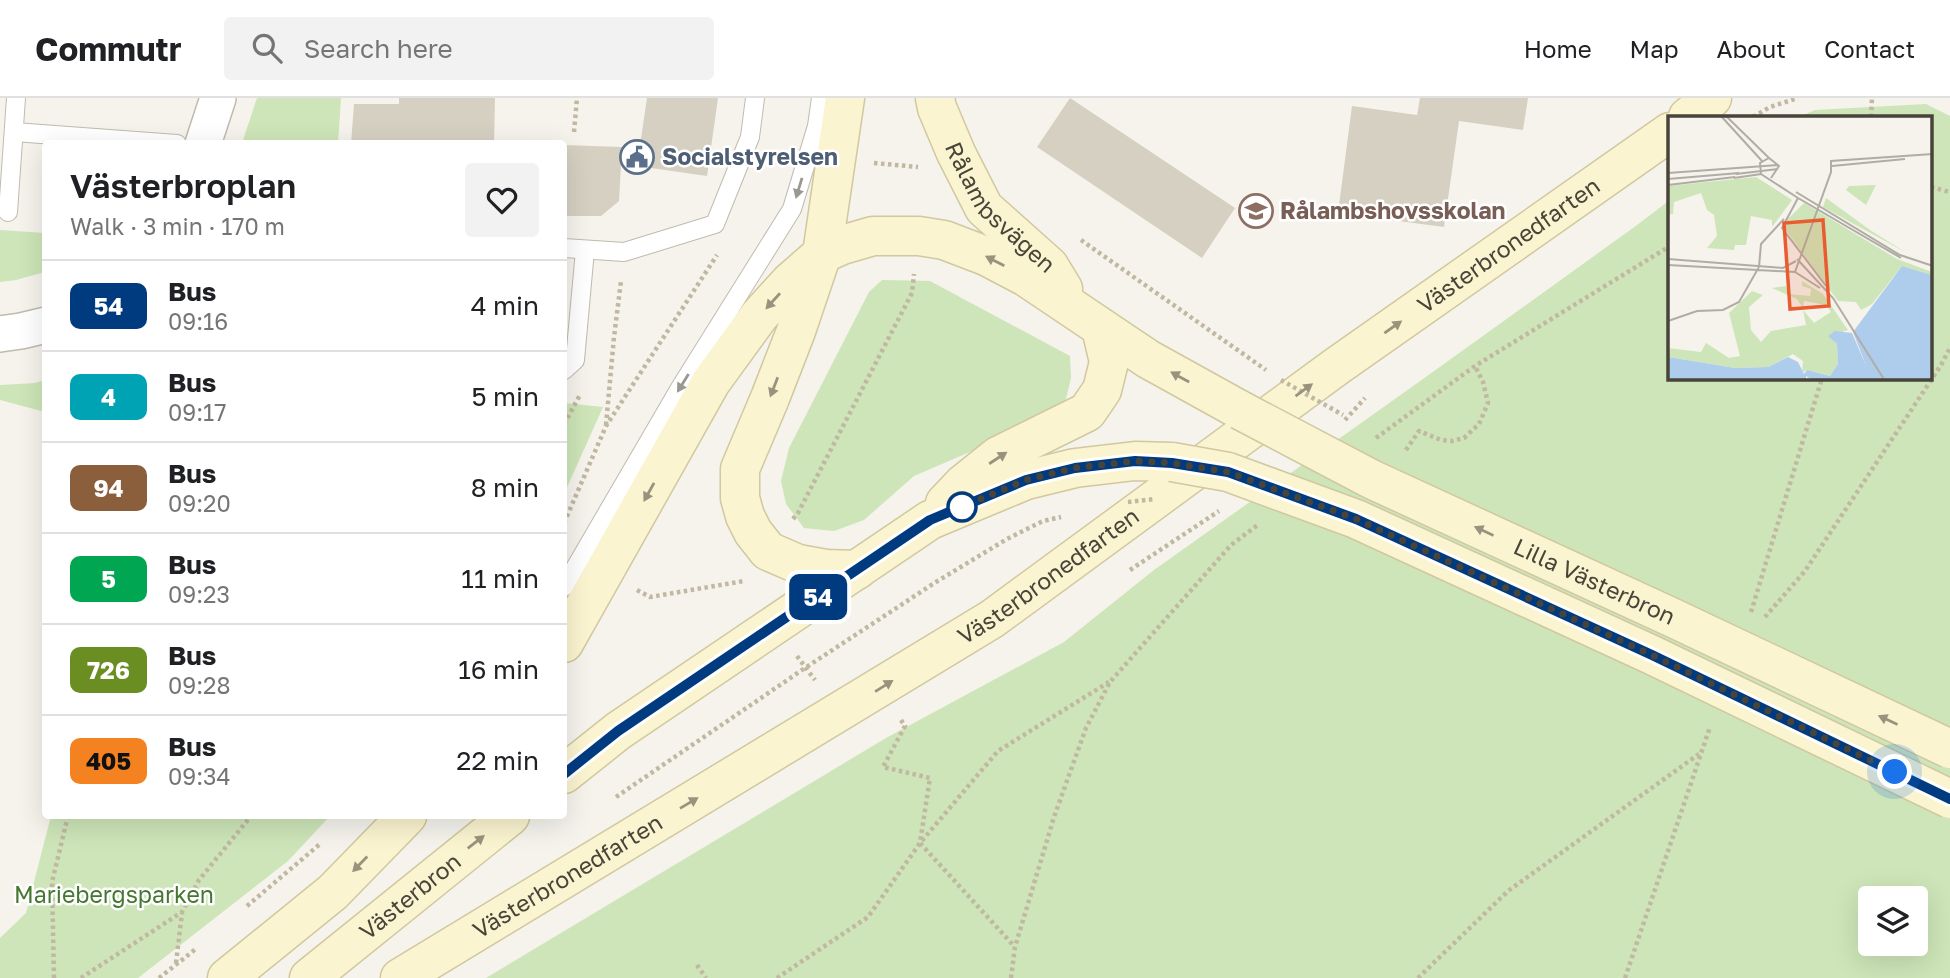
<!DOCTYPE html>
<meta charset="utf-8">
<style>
:root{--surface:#fff;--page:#f2f2f2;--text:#202124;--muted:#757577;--line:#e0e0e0}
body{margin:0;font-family:"Golos Text",sans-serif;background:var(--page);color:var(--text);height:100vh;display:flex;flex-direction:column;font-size:26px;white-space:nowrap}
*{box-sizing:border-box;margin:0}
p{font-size:23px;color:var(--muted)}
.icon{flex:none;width:38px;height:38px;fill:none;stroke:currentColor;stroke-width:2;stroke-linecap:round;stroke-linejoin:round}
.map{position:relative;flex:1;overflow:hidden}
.details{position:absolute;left:42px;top:42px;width:525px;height:679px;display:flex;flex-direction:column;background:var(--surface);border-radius:7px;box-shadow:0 7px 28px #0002}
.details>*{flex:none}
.badge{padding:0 14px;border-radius:10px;font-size:24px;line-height:46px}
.fabs{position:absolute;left:1858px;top:788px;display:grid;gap:14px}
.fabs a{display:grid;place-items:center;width:70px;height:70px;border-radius:7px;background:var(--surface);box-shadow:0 7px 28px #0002;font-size:35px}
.you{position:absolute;width:35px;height:35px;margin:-18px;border:5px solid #fff;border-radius:50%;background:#1a73e8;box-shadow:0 0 0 10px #1a73e833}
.map>.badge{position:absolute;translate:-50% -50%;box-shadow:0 0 0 4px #fff}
.round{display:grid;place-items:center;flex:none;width:74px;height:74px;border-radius:7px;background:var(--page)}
.summary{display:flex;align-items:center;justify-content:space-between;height:119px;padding:0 28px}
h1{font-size:33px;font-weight:600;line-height:52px}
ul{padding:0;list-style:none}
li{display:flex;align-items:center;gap:21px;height:91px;padding:0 28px;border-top:2px solid var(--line)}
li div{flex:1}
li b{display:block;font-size:26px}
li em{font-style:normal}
li .badge{min-width:77px;font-weight:700;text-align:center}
header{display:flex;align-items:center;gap:42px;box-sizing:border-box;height:98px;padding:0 35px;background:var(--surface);border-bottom:2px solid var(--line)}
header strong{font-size:33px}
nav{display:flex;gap:38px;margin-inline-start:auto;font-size:24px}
.search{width:490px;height:63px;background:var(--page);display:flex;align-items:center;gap:18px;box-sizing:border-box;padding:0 24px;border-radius:7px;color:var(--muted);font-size:26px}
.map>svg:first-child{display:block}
.green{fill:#cde5b8;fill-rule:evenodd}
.building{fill:#d5d0c2}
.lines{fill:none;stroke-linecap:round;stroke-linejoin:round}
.lane-casing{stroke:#c0bbaf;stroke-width:20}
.street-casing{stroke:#c0bbaf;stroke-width:38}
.secondary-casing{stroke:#d0c89f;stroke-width:41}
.path{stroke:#c0b8a1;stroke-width:4.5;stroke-dasharray:3.5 3.5;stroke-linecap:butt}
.lane{stroke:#fff;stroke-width:18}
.street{stroke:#fff;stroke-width:35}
.secondary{stroke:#fbf4d0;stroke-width:38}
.secondary-bridge-casing{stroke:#d0c89f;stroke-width:41;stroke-linecap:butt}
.path-bridge{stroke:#c0b8a1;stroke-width:4.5;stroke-dasharray:3.5 3.5;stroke-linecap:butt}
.secondary-bridge{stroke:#fbf4d0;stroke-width:38}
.oneway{fill:#9b9893}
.oneway2{fill:#99937e}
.line-casing{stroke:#fff;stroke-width:16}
.line{stroke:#003b80;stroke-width:10}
.walk{stroke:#49443a;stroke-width:7;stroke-dasharray:0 12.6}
.stop-dot{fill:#fff;stroke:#003b80;stroke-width:3.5}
.labels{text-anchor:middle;stroke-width:5;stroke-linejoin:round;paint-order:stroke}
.service-label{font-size:23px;font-weight:bold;fill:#4e5e75;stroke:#fff;text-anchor:start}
.street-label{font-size:23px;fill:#49443a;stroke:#fff}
.education-label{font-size:23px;font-weight:bold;fill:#785e54;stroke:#fff;text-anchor:start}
.park-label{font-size:23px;fill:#457731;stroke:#fff}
.inset-road{fill:none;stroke:#b0ada5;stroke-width:2}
.view{fill:#e95c2f;fill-opacity:0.15;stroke:#e95c2f;stroke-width:3.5}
.inset-edge{fill:none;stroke:#49443a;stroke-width:3.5}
</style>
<header>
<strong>Commutr</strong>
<div class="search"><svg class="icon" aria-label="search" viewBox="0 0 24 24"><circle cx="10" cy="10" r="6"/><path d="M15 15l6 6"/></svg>Search here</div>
<nav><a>Home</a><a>Map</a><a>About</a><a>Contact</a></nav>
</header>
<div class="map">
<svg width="1950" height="880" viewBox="0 0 1950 880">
<rect width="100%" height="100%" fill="#f5f3ec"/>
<g class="green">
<polygon points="257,0 341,0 338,45 242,45"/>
<path d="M 1926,6 L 1950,18 L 1950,880 L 486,880 L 886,640 L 1064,544 L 1154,472 L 1423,281 L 1633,130 L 1670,102 L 1670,280 L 1931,280 L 1931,19 L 1799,19 L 1815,12 ZM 1871,800 L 1916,800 L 1916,845 L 1871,845 Z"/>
<polygon points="0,132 45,135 45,174 16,182 0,184"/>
<polygon points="882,182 930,183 1070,258 1071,280 1066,301 1054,314 1000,341 914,378 864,422 834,433 804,430 786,406 781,383 789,350 869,194"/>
<polygon points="45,282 45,314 0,302 0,287 35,285"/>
<polygon points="564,305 603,309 564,396"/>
<polygon points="51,718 330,718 288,763 138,880 0,880 0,840 26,815"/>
</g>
<g class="building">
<polygon points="399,0 495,0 494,46 351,46 354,6 399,6"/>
<polygon points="647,0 718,0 707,78 637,68"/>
<polygon points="1070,0 1235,110 1202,160 1037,49"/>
<polygon points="1420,0 1528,0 1523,32 1459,23 1444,129 1338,115 1352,8 1417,17"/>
<polygon points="564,47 622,49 619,103 601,118 564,118"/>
</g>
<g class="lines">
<g class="lane-casing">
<g id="lane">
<polyline points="14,34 177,46"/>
<polyline points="8,114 16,0"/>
<polyline points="564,150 624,154 715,126 750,39 755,0"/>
<polyline points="564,272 575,262 585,152"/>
<polyline points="564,489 680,290 792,111 817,28 821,0"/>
</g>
</g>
<g class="street-casing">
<g id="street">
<polyline points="203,46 218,0"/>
<polyline points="0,236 21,233 46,227"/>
</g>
</g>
<g class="secondary-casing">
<g id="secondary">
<polyline points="845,0 822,156 796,233 770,300 740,371 740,400 745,418 753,434 768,453 798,466 826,471 857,472"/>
<path id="s1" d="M 935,0 L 937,10 L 956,55 L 984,110 L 1049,168 L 1063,191"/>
<polyline points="1688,19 1712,0"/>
<polyline points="945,405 963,386 998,358 1087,314 1102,292 1109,264 1101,230"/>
<polyline points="564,545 711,284 759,218 790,184 822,156 842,147 873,138 919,138 944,142 986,158 1026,179 1148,261 1240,312"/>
<polyline points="564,676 618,633 930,422 1026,382 1075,370 1135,363 1172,364"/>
<polyline points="227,880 333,794 407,718"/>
<path id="s2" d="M 309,880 L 510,718"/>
<path id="s3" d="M 400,880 L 992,521 L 1337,268 L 1670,34"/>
</g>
</g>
<g class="path">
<polyline points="1753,19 1770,9 1798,0"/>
<polyline points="1871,19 1872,0"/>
<polyline points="574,34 577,0"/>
<polyline points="874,65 918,69"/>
<polyline points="1931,89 1950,94"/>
<polyline points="1081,142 1266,272"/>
<polyline points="1345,322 1365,300"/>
<polyline points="564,326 580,297"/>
<polyline points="606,327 614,239 621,183"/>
<polyline points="1376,340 1475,268 1670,148"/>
<polyline points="1406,352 1419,333 1441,342 1452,343 1464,340 1479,326 1488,305 1483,284 1475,268"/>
<polyline points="793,421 798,415 912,195 914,176"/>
<polyline points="564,425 606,328 717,157"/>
<polyline points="1130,472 1219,413"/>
<polyline points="637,492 650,499 744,483"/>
<polyline points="1751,514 1822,280"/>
<polyline points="1765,519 1805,473 1941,267 1950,250"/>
<polyline points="797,558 815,582"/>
<polyline points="901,622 905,628 883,669 930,680 920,745 1014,848"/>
<polyline points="616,699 805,570 936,484 1007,441 1043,423 1061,419"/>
<polyline points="247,808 320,746"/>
<polyline points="176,865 182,815"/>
<polyline points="697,867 706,880"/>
<polyline points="54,880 52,784 68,718"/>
<polyline points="81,880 182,814 199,782 251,718"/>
<polyline points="159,880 197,850"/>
<polyline points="777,880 868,819 920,745 998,653 1109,584"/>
<polyline points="1011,880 1015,849 1054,719 1086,630 1110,584 1231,447 1259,426"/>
<polyline points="1418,880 1508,793 1699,656"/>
<polyline points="1625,880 1710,629"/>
</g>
<use href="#lane" class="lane"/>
<use href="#street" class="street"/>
<use href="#secondary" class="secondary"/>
<g class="secondary-bridge-casing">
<g id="secondary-bridge">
<path id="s4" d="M 1240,312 L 1371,381 L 1671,519 L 1950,651"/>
<polyline points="1172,364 1228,374 1356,421 1652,557 1950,701"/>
</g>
</g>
<g class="path-bridge">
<polyline points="1281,282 1343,317"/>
<polyline points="1128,404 1155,401"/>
</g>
<use href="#secondary-bridge" class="secondary-bridge"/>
</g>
<defs><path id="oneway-solid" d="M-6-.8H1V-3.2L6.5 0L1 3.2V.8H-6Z" transform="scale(1.75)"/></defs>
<g class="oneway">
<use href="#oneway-solid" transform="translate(799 90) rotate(107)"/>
<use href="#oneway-solid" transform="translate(683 285) rotate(122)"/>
</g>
<g class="oneway2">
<use href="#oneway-solid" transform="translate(995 163) rotate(-153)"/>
<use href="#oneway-solid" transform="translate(773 203) rotate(132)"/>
<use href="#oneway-solid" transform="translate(1393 229) rotate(-35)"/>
<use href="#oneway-solid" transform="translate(1180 279) rotate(-151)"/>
<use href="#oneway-solid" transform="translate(774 289) rotate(111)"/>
<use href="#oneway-solid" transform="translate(1304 292) rotate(-36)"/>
<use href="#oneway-solid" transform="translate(998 360) rotate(-33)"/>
<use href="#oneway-solid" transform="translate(649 394) rotate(119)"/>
<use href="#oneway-solid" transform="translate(1484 433) rotate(-155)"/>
<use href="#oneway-solid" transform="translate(884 588) rotate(-32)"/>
<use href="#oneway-solid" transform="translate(1888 622) rotate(-155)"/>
<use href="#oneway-solid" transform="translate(689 705) rotate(-31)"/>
<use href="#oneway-solid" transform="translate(476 744) rotate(-38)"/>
<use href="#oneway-solid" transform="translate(360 766) rotate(134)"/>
</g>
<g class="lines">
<g class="line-casing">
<polyline id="line" points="564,676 618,633 930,422 1026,382 1075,370 1135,363 1172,365 1228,374 1356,421 1652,557 1950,701"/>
</g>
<use href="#line" class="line"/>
<polyline class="walk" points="962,409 954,412 1026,382 1075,370 1135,363 1172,365 1228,374 1356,421 1652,557 1895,674"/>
</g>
<defs>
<g id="civic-ring" transform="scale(1.75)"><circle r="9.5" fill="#fff" stroke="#5c6f8a" stroke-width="1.5"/><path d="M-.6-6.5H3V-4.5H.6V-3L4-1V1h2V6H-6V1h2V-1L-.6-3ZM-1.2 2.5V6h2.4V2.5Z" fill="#5c6f8a"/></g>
<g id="school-ring" transform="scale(1.75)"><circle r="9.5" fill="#fff" stroke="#8d6e63" stroke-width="1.5"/><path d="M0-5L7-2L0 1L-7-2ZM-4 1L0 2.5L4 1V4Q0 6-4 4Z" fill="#8d6e63"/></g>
</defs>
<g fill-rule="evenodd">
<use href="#civic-ring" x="637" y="59"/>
<use href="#school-ring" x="1256" y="113"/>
</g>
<circle class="stop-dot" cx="962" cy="409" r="14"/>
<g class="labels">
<g class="service-label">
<text x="662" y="67">Socialstyrelsen</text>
</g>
<g class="street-label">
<text dy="8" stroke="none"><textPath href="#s1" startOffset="130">Rålambsvägen</textPath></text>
<text dy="8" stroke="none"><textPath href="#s3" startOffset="1330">Västerbronedfarten</textPath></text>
<text dy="8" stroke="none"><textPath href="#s3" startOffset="763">Västerbronedfarten</textPath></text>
<text dy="8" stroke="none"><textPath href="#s4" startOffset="394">Lilla Västerbron</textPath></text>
<text dy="8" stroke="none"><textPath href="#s3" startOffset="196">Västerbronedfarten</textPath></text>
<text dy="8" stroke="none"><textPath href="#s2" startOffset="130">Västerbron</textPath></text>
</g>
<g class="education-label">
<text x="1280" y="121">Rålambshovsskolan</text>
</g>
<g class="park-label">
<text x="114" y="805">Mariebergsparken</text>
</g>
</g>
<g transform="translate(1668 18)">
<rect width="264" height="264" fill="#f5f3ec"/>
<path d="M 88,61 L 124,84 L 104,111 L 104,104 L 83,100 L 78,129 L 67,129 L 66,134 L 39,132 L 49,120 L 46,99 L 39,94 L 33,77 L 6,86 L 5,98 L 0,99 L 0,70 ZM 208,69 L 198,89 L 178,74 L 181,70 ZM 158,82 L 202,114 L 237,136 L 155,91 ZM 136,87 L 229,143 L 264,156 L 264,159 L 234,150 L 204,188 L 193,194 L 188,186 L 170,185 L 117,113 L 118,105 ZM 134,165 L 155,178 L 180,214 L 161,220 L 169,228 L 170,248 L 162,260 L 139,254 L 134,257 L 135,245 L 125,238 L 100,251 L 67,252 L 0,241 L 0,232 L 33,236 L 38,227 L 61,242 L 72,240 L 61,197 L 84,175 L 95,179 L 81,191 L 83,214 L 93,226 L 103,215 L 138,209 L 135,194 L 146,207 L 163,196 L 158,189 L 136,185 L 135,192 L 129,183 L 104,172 L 118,170 L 121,178 L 142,180 L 143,173 L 134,170 Z" fill="#cde5b8"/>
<path d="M 234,150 L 264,159 L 264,264 L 145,265 L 138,260 L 138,265 L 0,265 L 0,241 L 67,252 L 100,251 L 120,241 L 130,246 L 136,258 L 139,254 L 162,260 L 170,248 L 169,228 L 160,220 L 167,215 L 184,217 L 199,252 L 185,216 Z" fill="#aecceb"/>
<path class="inset-road" d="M 53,0 L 94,45M 58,0 L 101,42M 164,50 L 237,43M 0,57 L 110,49M 68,58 L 110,53M 66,62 L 93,58M 103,62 L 111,50 L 101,42 L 92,47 L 93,58 L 130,82M 0,63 L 71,57M 0,69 L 67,61M 128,76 L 232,139 L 265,150M 130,82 L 233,142M 130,82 L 114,112 L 158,170M 0,143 L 115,152 L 128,145M 129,143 L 165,182 L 217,265M 0,149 L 127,156M 127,156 L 163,56 L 163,45 L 265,38M 127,156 L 152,172M 0,205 L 29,195 L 55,194 L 71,186 L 91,151 L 93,128 L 116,103"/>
<path class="view" d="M 155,104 L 161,190 L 122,193 L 116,107 Z"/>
<rect width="264" height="264" class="inset-edge"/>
</g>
</svg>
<div class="fabs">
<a><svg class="icon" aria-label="layers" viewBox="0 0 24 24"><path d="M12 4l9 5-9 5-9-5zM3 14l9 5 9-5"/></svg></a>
</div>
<div class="you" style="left:1895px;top:674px"></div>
<b class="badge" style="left:818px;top:499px;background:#003b80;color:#fff">54</b>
<section class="details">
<div class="summary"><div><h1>Västerbroplan</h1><p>Walk · 3 min · 170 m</p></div><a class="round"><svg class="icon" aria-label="heart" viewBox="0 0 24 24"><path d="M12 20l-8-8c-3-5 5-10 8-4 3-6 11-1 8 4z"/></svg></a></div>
<ul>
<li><span class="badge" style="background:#003b80;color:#fff">54</span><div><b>Bus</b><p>09:16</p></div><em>4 min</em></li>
<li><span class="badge" style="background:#00a3b4;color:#fff">4</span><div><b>Bus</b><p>09:17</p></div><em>5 min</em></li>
<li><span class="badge" style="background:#8b5e3c;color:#fff">94</span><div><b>Bus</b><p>09:20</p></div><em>8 min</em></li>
<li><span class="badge" style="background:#00a651;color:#fff">5</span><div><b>Bus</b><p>09:23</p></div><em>11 min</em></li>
<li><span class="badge" style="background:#6b8e23;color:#fff">726</span><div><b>Bus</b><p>09:28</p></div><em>16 min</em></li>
<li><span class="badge" style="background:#f58220;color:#111">405</span><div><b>Bus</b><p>09:34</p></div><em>22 min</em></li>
</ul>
</section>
</div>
